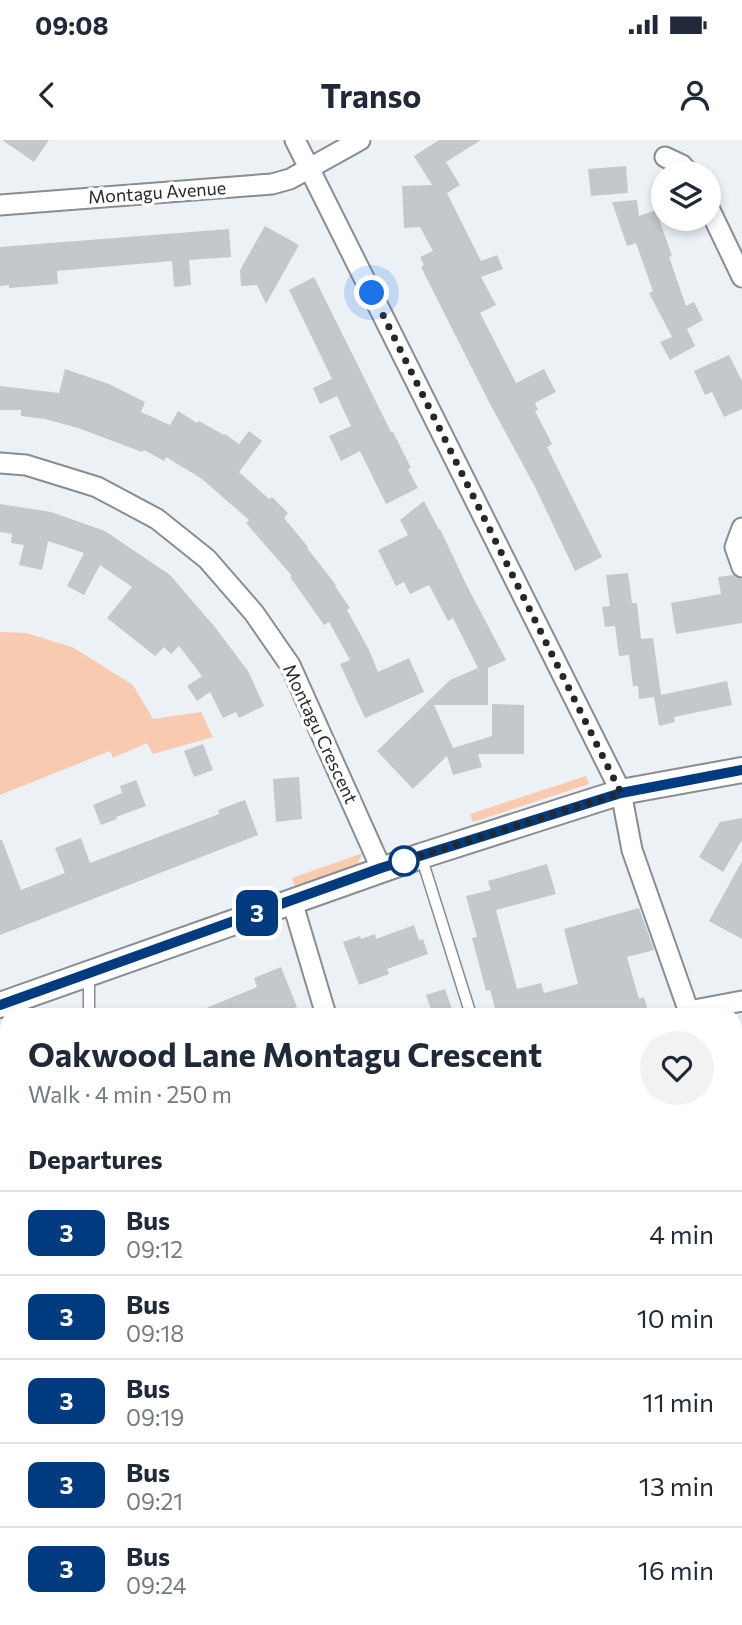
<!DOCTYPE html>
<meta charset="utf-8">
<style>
:root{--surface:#fff;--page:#f2f2f3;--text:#1f2937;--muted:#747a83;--line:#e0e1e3}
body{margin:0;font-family:Commissioner,sans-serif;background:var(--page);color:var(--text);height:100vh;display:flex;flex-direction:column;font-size:26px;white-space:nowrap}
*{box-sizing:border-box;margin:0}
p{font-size:23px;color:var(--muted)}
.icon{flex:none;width:38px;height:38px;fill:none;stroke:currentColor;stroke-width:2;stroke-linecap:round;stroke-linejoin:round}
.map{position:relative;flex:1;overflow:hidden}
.panel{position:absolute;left:0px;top:868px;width:742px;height:618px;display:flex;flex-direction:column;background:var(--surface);border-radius:21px 21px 0 0;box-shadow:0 4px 10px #0003}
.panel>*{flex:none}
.badge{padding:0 14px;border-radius:10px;font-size:24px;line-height:46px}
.tools{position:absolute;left:651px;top:21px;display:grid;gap:14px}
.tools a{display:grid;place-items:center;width:70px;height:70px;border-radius:50%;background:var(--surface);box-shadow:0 4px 10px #0003;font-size:35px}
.you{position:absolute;width:35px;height:35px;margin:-18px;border:5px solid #fff;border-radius:50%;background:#1a73e8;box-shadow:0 0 0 10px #1a73e833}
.map>.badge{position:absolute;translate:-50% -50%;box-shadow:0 0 0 4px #fff}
h2{padding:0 28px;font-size:26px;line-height:63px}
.round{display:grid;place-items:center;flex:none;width:74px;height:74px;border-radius:37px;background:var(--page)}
.head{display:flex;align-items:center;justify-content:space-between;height:119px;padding:0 28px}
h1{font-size:33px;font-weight:700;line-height:52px}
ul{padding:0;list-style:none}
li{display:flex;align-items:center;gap:21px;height:84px;padding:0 28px;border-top:2px solid var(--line)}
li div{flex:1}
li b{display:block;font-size:26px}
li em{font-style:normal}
li .badge{min-width:77px;font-weight:700;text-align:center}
.status{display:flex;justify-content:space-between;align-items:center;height:49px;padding:0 35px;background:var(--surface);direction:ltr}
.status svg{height:19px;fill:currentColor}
header{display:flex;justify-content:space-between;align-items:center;height:91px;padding:0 28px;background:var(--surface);font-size:32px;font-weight:700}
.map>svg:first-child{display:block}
.green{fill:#f8cab0}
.building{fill:#c3c8cc}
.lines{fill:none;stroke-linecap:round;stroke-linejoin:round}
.service-casing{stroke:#898d92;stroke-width:13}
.minor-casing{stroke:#898d92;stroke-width:23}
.tertiary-casing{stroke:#898d92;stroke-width:28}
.path{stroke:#8b8e91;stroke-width:3.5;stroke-dasharray:3.5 3.5;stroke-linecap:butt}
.service{stroke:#fff;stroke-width:10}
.minor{stroke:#fff;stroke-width:19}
.tertiary{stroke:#fff;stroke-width:24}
.line-casing{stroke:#fff;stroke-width:16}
.line{stroke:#003b80;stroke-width:10}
.walk{stroke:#252728;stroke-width:7;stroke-dasharray:0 12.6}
.stop-dot{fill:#fff;stroke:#003b80;stroke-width:3.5}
.labels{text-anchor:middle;stroke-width:7;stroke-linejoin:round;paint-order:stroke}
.street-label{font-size:18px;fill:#252728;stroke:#fff}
</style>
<div class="status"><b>09:08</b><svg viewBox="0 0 49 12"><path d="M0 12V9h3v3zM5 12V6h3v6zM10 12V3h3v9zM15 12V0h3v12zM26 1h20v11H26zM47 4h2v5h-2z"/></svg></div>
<header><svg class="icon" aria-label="back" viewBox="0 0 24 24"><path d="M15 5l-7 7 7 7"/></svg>Transo<svg class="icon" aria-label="person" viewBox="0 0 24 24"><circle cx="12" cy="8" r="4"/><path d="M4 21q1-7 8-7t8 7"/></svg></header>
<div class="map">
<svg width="742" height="1485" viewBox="0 0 742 1485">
<rect width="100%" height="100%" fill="#ecf1f6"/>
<g class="green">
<polygon points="0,492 26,493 72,507 133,545 153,579 201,572 213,597 153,614 147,603 113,618 110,611 0,655"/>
<polygon points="586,636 589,644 473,682 470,674"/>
<polygon points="363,713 357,724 295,746 292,738"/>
<polygon points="7,1115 7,1294 0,1268 0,1117"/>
<polygon points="89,1479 282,1479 284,1485 91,1485"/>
</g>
<g class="building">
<polygon points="2,0 49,0 34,22"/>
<polygon points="439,0 481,0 446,22 460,45 447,53 481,121 497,115 503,129 481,137 496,165 480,173 516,243 544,229 556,252 535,263 538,270 535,271 552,304 547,307 602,417 575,431 535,347 489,262 421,127 424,125 420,117 433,111 420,87 404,88 402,46 432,45 414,16"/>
<polygon points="626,26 628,53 591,56 588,29"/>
<polygon points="637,60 639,76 656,70 672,116 669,117 686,166 694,162 703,180 687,189 695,206 670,220 660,202 672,197 649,153 653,151 636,103 627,106 612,62"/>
<polygon points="265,86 299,105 266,164 257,145 241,146 240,130"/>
<polygon points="229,89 231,117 189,120 191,145 174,147 172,121 57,131 58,144 9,148 9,145 0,146 0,107"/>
<polygon points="314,137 391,292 393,292 411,328 408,329 418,348 386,364 360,311 341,321 329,296 351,286 337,256 320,264 313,248 332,239 289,150"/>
<polygon points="729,215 742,241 742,269 724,277 712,252 705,255 694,231"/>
<polygon points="65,229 109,244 145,262 141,272 170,285 178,271 197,283 199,281 224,295 225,294 239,304 249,291 262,301 239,332 269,359 272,357 288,373 284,378 308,407 307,408 336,445 335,446 350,468 347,470 369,510 378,532 409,518 424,552 365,578 340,524 350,520 329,482 324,485 290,437 292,436 246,383 249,380 202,339 166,317 164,321 144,310 142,312 78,288 45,279 21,276 21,270 0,270 0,246 59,253"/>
<polygon points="424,361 439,390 440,389 467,446 506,520 488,528 488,565 434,565 453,608 492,596 492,564 524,565 524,614 478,614 482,627 453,635 447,616 413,649 377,611 450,540 478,528 453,478 448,481 429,445 410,454 404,442 396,446 378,410 408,395 400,380"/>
<polygon points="0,364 51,372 105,391 170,435 214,486 248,531 264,566 239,578 236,572 223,578 210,552 197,561 187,546 202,536 179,506 171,514 164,507 155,516 107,478 132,447 100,425 84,455 67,446 84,413 48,401 42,430 19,425 24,405 11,403 12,394 0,392"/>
<polygon points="628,433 632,463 637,463 641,499 653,498 661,555 727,541 732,565 674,577 675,582 659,586 654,557 639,559 638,546 633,546 629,515 619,516 615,486 605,487 602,467 610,466 606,435"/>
<polygon points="733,435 742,439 742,483 676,494 671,463 721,454 718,437"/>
<polygon points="203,604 213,630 194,637 184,611"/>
<polygon points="299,637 302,679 276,682 273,639"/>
<polygon points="136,640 146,666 116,677 117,679 101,685 93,665 122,653 120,646"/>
<polygon points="245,660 258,695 0,795 0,700 2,700 21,750 65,733 55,708 81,698 90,723 219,674 218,670"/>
<polygon points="742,678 742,700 723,732 699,717 720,682"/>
<polygon points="742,721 742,799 709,781"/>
<polygon points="547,724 556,754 496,770 517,849 541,843 544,853 578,844 564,789 639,768 654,810 627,817 639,859 644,857 649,875 599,875 598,871 585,875 497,875 490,850 486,851 472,798 477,797 466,756 491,750 488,741"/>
<polygon points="414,785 419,800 423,799 428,814 387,829 389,834 359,845 343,802 360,796 361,799 375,794 376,799"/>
<polygon points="281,827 297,867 275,875 189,875 257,847 254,838"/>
<polygon points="445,849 452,869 433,875 426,855"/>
</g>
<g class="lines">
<g class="service-casing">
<g id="service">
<polyline points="421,716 471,875"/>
<polyline points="89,834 89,875"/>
<polyline points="0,1392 7,1394"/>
<polyline points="40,1482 40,1479"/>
</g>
</g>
<g class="minor-casing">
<g id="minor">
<polyline points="295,0 621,652 632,710 690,875"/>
<polyline points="665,17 682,25 689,33"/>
<polyline points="0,65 272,44 290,39 360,0"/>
<polyline points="709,68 742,137"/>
<polyline points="0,323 26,325 97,347 157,379 207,419 254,473 290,525 381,728"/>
<polyline points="742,388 735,407 742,427"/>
<polyline points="292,761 326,875"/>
<polyline points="689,871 742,861"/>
<polyline points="735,1007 742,1028"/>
<polyline points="735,1060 742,1058"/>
<polyline points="735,1331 742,1327"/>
</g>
</g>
<g class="tertiary-casing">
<polyline id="tertiary" points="0,865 421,716 621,652 742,630"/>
</g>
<polyline class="path" points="181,1479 182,1485"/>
<use href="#service" class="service"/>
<use href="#minor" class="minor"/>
<use href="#tertiary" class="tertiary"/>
</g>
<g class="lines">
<g class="line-casing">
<polyline id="line" points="0,865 381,728 621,653 742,630"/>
</g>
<use href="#line" class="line"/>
<polyline class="walk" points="372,153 621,653 401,722 404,721"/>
</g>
<circle class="stop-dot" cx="404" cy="721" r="14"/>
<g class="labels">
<g class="street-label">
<text transform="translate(157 53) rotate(-4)" y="6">Montagu Avenue</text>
<text transform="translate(320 594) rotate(65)" y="6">Montagu Crescent</text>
</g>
</g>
</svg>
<div class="tools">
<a><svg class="icon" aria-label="layers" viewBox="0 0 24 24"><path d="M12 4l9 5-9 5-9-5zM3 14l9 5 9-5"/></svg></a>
</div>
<div class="you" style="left:372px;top:153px"></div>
<b class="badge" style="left:257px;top:773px;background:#003b80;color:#fff">3</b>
<section class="panel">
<div class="head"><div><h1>Oakwood Lane Montagu Crescent</h1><p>Walk · 4 min · 250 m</p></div><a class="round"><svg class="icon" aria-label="heart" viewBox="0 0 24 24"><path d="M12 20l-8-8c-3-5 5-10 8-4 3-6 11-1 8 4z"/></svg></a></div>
<h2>Departures</h2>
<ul>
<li><span class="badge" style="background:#003b80;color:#fff">3</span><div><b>Bus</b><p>09:12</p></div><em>4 min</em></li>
<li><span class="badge" style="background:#003b80;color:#fff">3</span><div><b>Bus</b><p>09:18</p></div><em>10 min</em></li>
<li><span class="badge" style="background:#003b80;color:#fff">3</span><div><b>Bus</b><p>09:19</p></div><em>11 min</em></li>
<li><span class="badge" style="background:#003b80;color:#fff">3</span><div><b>Bus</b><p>09:21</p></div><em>13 min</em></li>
<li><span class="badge" style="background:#003b80;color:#fff">3</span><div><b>Bus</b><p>09:24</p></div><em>16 min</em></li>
</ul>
</section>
</div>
